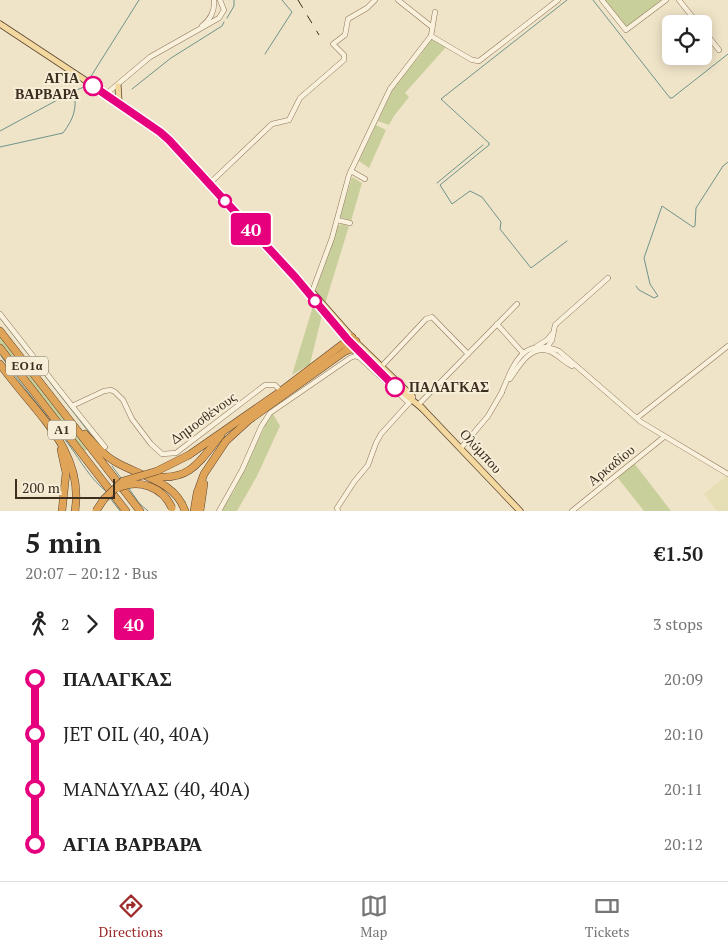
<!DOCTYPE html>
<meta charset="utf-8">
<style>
:root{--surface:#fff;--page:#f6f6f6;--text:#222;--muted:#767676;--line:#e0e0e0;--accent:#9e2a2b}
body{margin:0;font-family:"PT Serif",serif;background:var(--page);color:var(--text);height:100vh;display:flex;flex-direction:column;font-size:19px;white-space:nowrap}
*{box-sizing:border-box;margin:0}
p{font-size:16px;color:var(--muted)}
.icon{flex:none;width:28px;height:28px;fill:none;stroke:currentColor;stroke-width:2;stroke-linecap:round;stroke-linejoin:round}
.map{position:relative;height:511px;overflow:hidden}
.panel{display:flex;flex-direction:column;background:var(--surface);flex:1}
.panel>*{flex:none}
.badge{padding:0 10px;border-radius:4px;font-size:18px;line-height:32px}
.buttons{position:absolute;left:662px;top:15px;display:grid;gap:10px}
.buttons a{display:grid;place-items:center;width:50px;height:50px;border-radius:8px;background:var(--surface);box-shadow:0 2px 12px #0003;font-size:25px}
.scale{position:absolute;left:15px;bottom:12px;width:100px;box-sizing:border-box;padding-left:5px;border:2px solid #3d2e20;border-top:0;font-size:14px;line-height:18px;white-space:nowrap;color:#3d2e20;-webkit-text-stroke:4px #f7eed8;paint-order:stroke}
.map>.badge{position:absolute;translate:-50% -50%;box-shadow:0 0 0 2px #fff}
.legs{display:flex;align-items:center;gap:8px;height:55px;padding:0 25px;font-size:16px}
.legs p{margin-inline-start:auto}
.head{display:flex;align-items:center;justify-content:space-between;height:85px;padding:0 25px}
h1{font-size:28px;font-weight:600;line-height:38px}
ul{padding:0 25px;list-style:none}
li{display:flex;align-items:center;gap:18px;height:55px;font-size:19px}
li i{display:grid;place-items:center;width:8px;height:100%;margin:0 6px;background:currentColor}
li i::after{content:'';width:12px;height:12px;margin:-6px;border:4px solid;border-radius:50%;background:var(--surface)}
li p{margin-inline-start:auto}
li:first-child i{background:linear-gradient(#0000 50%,currentColor 0)}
li:last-child i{background:linear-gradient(currentColor 50%,#0000 0)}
.menu{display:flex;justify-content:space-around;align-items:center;height:70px;border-top:1px solid var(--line);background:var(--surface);font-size:14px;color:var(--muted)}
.menu a{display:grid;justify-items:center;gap:2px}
.menu .active{color:var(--accent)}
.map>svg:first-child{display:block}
.farmland{fill:#e6deb5}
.green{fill:#c9cf9b}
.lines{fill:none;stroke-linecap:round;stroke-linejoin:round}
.stream{stroke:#6f938a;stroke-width:1}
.minor-casing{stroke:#8d765c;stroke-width:5.5}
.major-casing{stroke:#5b4430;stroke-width:7}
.highway-casing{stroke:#5b4430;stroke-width:8}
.minor{stroke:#faf1dc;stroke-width:4.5}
.major{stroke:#f3d9a0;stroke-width:5.5}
.highway{stroke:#e0a458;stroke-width:7}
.rail{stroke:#3d2e20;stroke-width:1;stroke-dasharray:9 9;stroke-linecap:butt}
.highway-bridge-casing{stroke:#5b4430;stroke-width:8;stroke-linecap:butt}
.highway-bridge{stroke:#e0a458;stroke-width:7}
.line-1-casing{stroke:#fff;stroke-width:11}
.line-1{stroke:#e6007e;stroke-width:8}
.stop-1-dot{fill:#fff;stroke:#e6007e;stroke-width:2.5}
.labels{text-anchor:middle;stroke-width:4;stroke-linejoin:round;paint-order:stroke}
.shield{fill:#f7eed8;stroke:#756857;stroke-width:1}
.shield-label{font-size:12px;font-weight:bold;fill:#3d2e20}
.stop-label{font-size:14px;font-weight:bold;fill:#3d2e20;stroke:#f7eed8;text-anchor:end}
.street-label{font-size:14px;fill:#3d2e20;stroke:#f7eed8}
</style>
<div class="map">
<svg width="728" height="511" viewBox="0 0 728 511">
<rect width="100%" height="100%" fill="#f0e4c8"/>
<polygon class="farmland" points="726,476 728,477 728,511 717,511 704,494"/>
<g class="green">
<polygon points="604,0 666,0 627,30"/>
<polygon points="434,39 446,47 405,93 409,97 394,116 389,125 378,121 395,85 419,57 431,40"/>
<polygon points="376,125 386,130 369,168 359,161"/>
<polygon points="352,177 362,183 351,221 340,217"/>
<polygon points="342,224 349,226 325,304 316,295 316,290 337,226"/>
<polygon points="313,306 322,315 310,364 292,375"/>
<polygon points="0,336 87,449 84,453 0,345"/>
<polygon points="273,414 280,426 257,476 237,511 223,511 223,508 234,491 266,424"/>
<polygon points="634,463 671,511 644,511 617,477"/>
</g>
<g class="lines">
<g class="stream">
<polyline points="567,0 441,99 489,143 489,145 440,185 452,204 470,191 482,197 501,222 500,229 531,268 567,241"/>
<polyline points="593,0 670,98 672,98 728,54"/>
<polyline points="227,18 234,6 234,0"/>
<polyline points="265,54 292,12 282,0"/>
<polyline points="88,81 139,0"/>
<polyline points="132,89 171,58 222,26 224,22"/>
<polyline points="0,131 74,91"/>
<path d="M 0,147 L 63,133 C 74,118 77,109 74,91 L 84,87 L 86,84"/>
<polyline points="437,183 483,145"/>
<polyline points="636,286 639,290 654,298 658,296 650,284 644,258 662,206 693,227 695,226 696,208 723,166 728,162"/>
<polyline points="0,318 95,440"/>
<path d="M 1,356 C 22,387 47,415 69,445 C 81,461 90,479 107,492"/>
<polyline points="112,466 121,478"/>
<polyline points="128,487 139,503 148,511"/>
<polyline points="110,498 120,511"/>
</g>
<g class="minor-casing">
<g id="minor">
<polyline points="398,0 432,27"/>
<polyline points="602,0 626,30 666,0"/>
<polyline points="679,0 698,24"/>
<path d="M 202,26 C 211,19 215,11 214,0"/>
<polyline points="704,31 719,50"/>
<polyline points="431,36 472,60 479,61 558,0"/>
<polyline points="106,94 150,57 219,18 224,10 220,0"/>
<polyline points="351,171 365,179"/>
<polyline points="209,184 272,124 289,120 300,98 344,60 344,55 333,44 345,35 348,19 367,8 375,0"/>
<polyline points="337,220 350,223"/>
<polyline points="312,292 332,238 349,175 390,89 431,36 435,12"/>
<polyline points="0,314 72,406 104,391 111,390 115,392 123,400 132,419 151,444 162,454 176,453 265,385 275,385 281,391"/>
<polyline points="497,324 523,353"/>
<polyline points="537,346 547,340 552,334"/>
<polyline points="546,349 552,340 555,325 608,278"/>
<polyline points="381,367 426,319 432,317 468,354"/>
<path d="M 510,379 C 519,366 530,345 549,351 C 557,354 564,362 572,366"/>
<path d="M 501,394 C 513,366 521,336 559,351 L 641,422 L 728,474"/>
<polyline points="419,404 517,304"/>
<polyline points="72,406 105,447"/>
<polyline points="637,418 728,346"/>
<polyline points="461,448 488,416 502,392"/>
<polyline points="219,511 242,470 261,427 270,413 350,358 355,356 360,358 409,403 413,397"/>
<polyline points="338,511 337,508 354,482 368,465 376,443 381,434 409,403"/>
<polyline points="572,511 664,437"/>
</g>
</g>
<g class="major-casing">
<g id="major">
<polyline points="0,24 106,94 169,140 296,279 350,341"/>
<polyline points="118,86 119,103"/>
<polyline points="313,293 358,344 412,396"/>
<polyline points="356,348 400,390 423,409"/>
<polyline points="421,407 520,511"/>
</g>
</g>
<g class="highway-casing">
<g id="highway">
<polyline points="0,331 140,511"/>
<polyline points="0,348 126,511"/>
<polyline points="346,351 351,349 358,351"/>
<path d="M 0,364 C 32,410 85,449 75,511"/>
<path d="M 85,434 C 94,444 102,454 114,461 C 138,476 175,480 185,511"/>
<polyline points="61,450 66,473 62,511"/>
<polyline points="189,455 281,391 352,337"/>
<path d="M 152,476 C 190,482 200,461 221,435"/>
<polyline points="194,511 197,493 204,474 226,441 249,420 344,352 356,341"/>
<polyline points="200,511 204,484"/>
</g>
</g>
<use href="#minor" class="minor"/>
<use href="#major" class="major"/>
<use href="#highway" class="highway"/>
<polyline class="rail" points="298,0 319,35"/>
<g class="highway-bridge-casing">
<g id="highway-bridge">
<path d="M 118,488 C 139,479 162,486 172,508"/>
<polyline points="96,511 104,499 123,481 157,471 189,455"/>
</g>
</g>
<use href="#highway-bridge" class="highway-bridge"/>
</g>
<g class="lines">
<g class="line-1-casing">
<polyline id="line-1" points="93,86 160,132 169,140 296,278 348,340 395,387"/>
</g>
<use href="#line-1" class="line-1"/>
</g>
<g class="stop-1-dot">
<circle cx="93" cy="86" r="9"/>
<circle cx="225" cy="201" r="6"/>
<circle cx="315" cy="301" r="6"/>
<circle cx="395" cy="387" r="9"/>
</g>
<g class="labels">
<g class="shield">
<rect x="6" y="356.5" width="42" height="19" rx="4"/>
<rect x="48" y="420.5" width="28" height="19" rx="4"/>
</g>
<g class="shield-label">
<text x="27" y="370">ΕΟ1α</text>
<text x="62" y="434">Α1</text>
</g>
<g class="stop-label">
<text x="79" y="83">ΑΓΙΑ<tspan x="79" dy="16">ΒΑΡΒΑΡΑ</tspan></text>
<text x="409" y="392" text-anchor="start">ΠΑΛΑΓΚΑΣ</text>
</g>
<g class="street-label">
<text transform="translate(203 418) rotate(-36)" y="5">Δημοσθένους</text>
<text transform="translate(481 451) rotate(47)" y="5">Ολύμπου</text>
<text transform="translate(611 465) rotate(-39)" y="5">Αρκαδίου</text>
</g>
</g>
</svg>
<div class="buttons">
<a><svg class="icon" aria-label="locate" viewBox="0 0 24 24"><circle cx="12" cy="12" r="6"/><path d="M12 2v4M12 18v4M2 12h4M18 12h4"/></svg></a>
</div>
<div class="scale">200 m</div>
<b class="badge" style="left:251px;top:229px;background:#e6007e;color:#fff">40</b>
</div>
<section class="panel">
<div class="head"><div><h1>5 min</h1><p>20:07 – 20:12 · Bus</p></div><b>€1.50</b></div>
<div class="legs"><svg class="icon" aria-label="walk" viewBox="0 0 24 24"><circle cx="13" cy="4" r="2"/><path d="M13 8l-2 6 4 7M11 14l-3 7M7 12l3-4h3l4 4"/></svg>2<svg class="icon" aria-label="forward" viewBox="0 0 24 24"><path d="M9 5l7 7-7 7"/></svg><b class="badge" style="background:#e6007e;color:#fff">40</b><p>3 stops</p></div>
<ul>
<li><i style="color:#e6007e"></i><b>ΠΑΛΑΓΚΑΣ</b><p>20:09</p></li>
<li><i style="color:#e6007e"></i><span>JET OIL (40, 40Α)</span><p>20:10</p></li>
<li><i style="color:#e6007e"></i><span>ΜΑΝΔΥΛΑΣ (40, 40Α)</span><p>20:11</p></li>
<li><i style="color:#e6007e"></i><b>ΑΓΙΑ ΒΑΡΒΑΡΑ</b><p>20:12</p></li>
</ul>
</section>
<nav class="menu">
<a class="active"><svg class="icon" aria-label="directions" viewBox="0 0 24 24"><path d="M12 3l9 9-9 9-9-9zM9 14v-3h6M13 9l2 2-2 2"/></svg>Directions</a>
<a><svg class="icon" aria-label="map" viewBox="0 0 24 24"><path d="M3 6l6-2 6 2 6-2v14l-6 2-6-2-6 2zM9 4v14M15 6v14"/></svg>Map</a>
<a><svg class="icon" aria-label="tickets" viewBox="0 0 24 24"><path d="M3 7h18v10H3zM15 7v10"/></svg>Tickets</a>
</nav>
